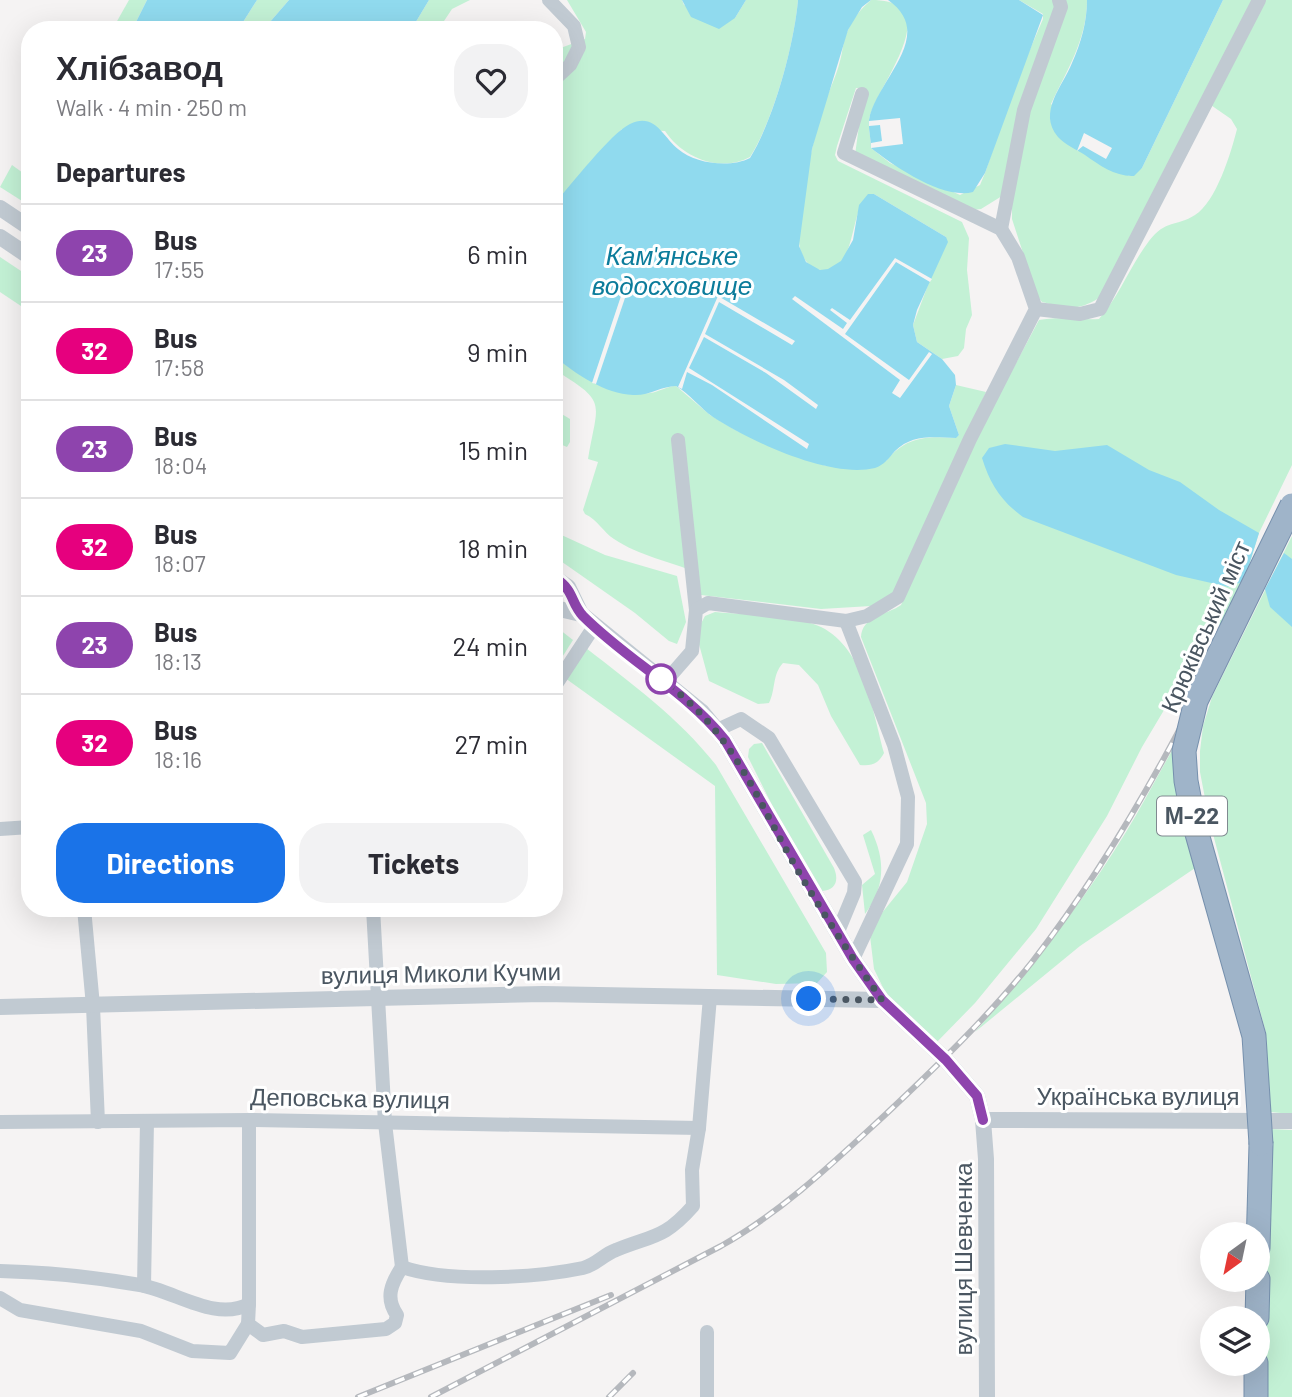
<!DOCTYPE html>
<meta charset="utf-8">
<style>
:root{--surface:#fff;--page:#f2f2f3;--text:#2b2b33;--muted:#7c7c81;--line:#e1e1e2;--accent:#1a73e8}
body{margin:0;font-family:Barlow,sans-serif;background:var(--page);color:var(--text);height:100vh;display:flex;flex-direction:column;font-size:26px;white-space:nowrap}
*{box-sizing:border-box;margin:0}
p{font-size:23px;color:var(--muted)}
.icon{flex:none;width:38px;height:38px;fill:none;stroke:currentColor;stroke-width:2;stroke-linecap:round;stroke-linejoin:round}
.map{position:relative;flex:1;overflow:hidden}
.sheet{position:absolute;left:21px;top:21px;width:542px;height:896px;display:flex;flex-direction:column;background:var(--surface);border-radius:28px;box-shadow:0 7px 28px #0002}
.sheet>*{flex:none}
.badge{padding:0 14px;border-radius:23px;font-size:24px;line-height:46px}
.needle{width:46px;rotate:213deg}
.controls{position:absolute;left:1200px;top:1222px;display:grid;gap:14px}
.controls a{display:grid;place-items:center;width:70px;height:70px;border-radius:50%;background:var(--surface);box-shadow:0 7px 28px #0002;font-size:35px}
.you{position:absolute;width:35px;height:35px;margin:-18px;border:5px solid #fff;border-radius:50%;background:#1a73e8;box-shadow:0 0 0 10px #1a73e833}
.map>.badge{position:absolute;translate:-50% -50%;box-shadow:0 0 0 4px #fff}
h2{padding:0 35px;font-size:26px;line-height:63px}
.round{display:grid;place-items:center;flex:none;width:74px;height:74px;border-radius:28px;background:var(--page)}
.headline{display:flex;align-items:center;justify-content:space-between;height:119px;padding:0 35px}
h1{font-size:33px;font-weight:700;line-height:52px}
.action{display:flex;gap:14px;margin-top:auto;padding:14px 35px}
.action a{flex:1;height:80px;border-radius:28px;background:var(--accent);color:#fff;font-size:28px;font-weight:700;line-height:80px;text-align:center}
.action a+a{background:var(--page);color:var(--text)}
ul{padding:0;list-style:none}
li{display:flex;align-items:center;gap:21px;height:98px;padding:0 35px;border-top:2px solid var(--line)}
li div{flex:1}
li b{display:block;font-size:26px}
li em{font-style:normal}
li .badge{min-width:77px;font-weight:700;text-align:center}
.map>svg:first-child{display:block}
.green{fill:#c3f1d5}
.water{fill:#90daee}
.pier{fill:#f5f3f3}
.lines{fill:none;stroke-linecap:round;stroke-linejoin:round}
.trunk-casing{stroke:#7690ad;stroke-width:25}
.minor{stroke:#c1cad2;stroke-width:14}
.tertiary{stroke:#c1cad2;stroke-width:16}
.trunk{stroke:#9fb4c9;stroke-width:23}
.rail-casing{stroke:#b5b8bd;stroke-width:6}
.rail{stroke:#fff;stroke-width:3.5;stroke-dasharray:10;stroke-linecap:butt}
.trunk-bridge-casing{stroke:#7690ad;stroke-width:25;stroke-linecap:butt}
.trunk-bridge{stroke:#9fb4c9;stroke-width:23}
.line-casing{stroke:#fff;stroke-width:16}
.line{stroke:#8e44ad;stroke-width:10}
.walk{stroke:#4a5661;stroke-width:7;stroke-dasharray:0 12.6}
.stop-dot{fill:#fff;stroke:#8e44ad;stroke-width:3.5}
.labels{text-anchor:middle;stroke-width:6;stroke-linejoin:round;paint-order:stroke}
.shield{fill:#fff;stroke:#808990;stroke-width:2}
.shield-label{font-size:23px;font-weight:bold;fill:#4a5661}
.street-label{font-size:24px;fill:#4a5661;stroke:#fff}
.water-label{font-size:26px;font-style:italic;fill:#0c7c9b;stroke:#fff}
</style>
<div class="map">
<svg width="1292" height="1397" viewBox="0 0 1292 1397">
<rect width="100%" height="100%" fill="#f5f3f3"/>
<g class="green">
<polygon points="129,0 147,0 132,30 112,30"/>
<polygon points="257,0 289,0 263,30 238,30"/>
<polygon points="429,0 470,0 452,9 438,30 411,30"/>
<path d="M 567,0 L 682,0 L 684,5 L 735,18 L 746,0 L 798,0 C 794,45 774,119 750,157 C 720,173 683,158 665,131 L 622,129 L 555,203 L 555,50 L 585,39 L 586,32 Z"/>
<path d="M 871,0 C 952,0 874,89 869,120 C 868,128 871,139 871,148 L 890,163 L 960,195 L 980,185 L 985,173 L 1016,82 L 1043,19 L 1043,14 L 1019,0 L 1087,0 C 1087,39 1067,70 1051,104 L 1129,176 L 1142,168 L 1223,0 L 1292,0 L 1292,465 L 1259,533 L 1244,581 L 1223,626 L 1209,624 L 1192,655 L 1192,663 L 1142,747 L 1107,816 L 1036,929 L 975,1003 L 935,1044 L 889,1000 L 874,969 L 870,936 L 881,914 L 907,882 L 927,824 L 926,803 L 861,637 C 862,616 887,615 901,605 L 979,432 L 1039,320 C 1059,316 1079,320 1099,319 C 1120,295 1130,266 1149,241 C 1166,219 1176,227 1195,215 C 1216,202 1231,153 1237,129 L 1231,119 L 1205,101 L 1099,298 C 1076,312 1067,308 1042,302 L 1037,296 L 1012,219 L 1012,203 L 1002,196 L 981,209 L 973,210 L 855,155 L 864,89 L 856,88 L 837,146 L 835,155 L 838,161 L 962,222 L 969,238 L 967,270 L 972,315 L 966,329 L 964,348 L 958,356 L 942,359 L 917,342 L 913,325 L 946,237 L 874,194 C 847,196 861,275 821,270 C 810,269 803,259 800,249 C 794,220 813,141 822,111 C 827,94 836,78 840,61 C 843,50 843,40 848,30 C 853,18 861,9 871,0 Z"/>
<polygon points="12,165 30,178 30,206 0,187"/>
<polygon points="0,257 30,277 30,312 0,292"/>
<path d="M 555,357 C 580,377 617,397 650,393 C 659,392 667,386 676,386 L 710,415 L 737,431 L 786,452 L 826,466 L 886,461 C 906,437 925,436 955,438 L 959,435 L 949,406 L 956,385 L 986,392 L 895,592 L 871,606 L 821,609 L 701,595 L 697,573 C 670,561 639,556 614,539 C 603,532 598,520 585,514 L 583,510 L 598,462 L 588,459 C 598,400 608,403 555,370 Z"/>
<polygon points="555,410 570,419 570,442 567,447 555,442"/>
<polygon points="555,532 605,555 677,576 686,622 677,644 669,641 635,613 555,557"/>
<polygon points="1292,536 1292,1114 1269,1112 1266,1033 1209,819 1200,772 1200,751 1203,726 1212,697"/>
<path d="M 715,612 C 745,615 794,614 821,627 C 864,648 873,712 884,753 C 878,764 872,766 860,765 L 831,716 L 818,685 L 799,665 L 783,663 C 772,675 776,689 769,703 L 758,704 L 709,681 L 696,633 L 705,616 Z"/>
<polygon points="555,626 573,640 561,659 555,657"/>
<path d="M 586,648 C 632,684 679,718 716,765 L 826,953 L 827,972 L 817,983 L 776,984 L 717,975 L 715,786 L 565,678 Z"/>
<path d="M 1181,735 L 1201,864 L 1080,946 L 975,1032 C 1030,969 1082,904 1126,832 C 1145,801 1162,767 1181,735 Z"/>
<path d="M 762,743 L 834,868 C 839,880 836,890 822,891 L 780,821 L 748,757 L 749,749 L 754,744 Z"/>
<path d="M 871,830 C 886,860 885,888 865,914 L 862,885 L 875,874 L 863,835 Z"/>
<polygon points="1268,1129 1292,1130 1292,1397 1265,1397"/>
</g>
<g class="water">
<polygon points="147,0 257,0 238,30 132,30"/>
<polygon points="289,0 429,0 411,30 263,30"/>
<polygon points="682,0 746,0 735,18 719,29 691,17"/>
<path d="M 798,0 L 871,0 L 862,7 L 848,30 L 812,149 L 799,246 L 806,262 L 820,270 L 828,269 L 841,261 L 853,240 L 859,205 L 868,194 L 874,194 L 946,237 L 948,242 L 917,310 L 913,325 L 917,342 L 942,359 L 955,375 L 956,385 L 949,406 L 959,435 L 956,438 C 933,437 912,434 895,451 C 889,458 884,465 875,468 C 830,479 750,441 713,417 C 700,408 690,394 676,386 C 662,386 649,396 633,395 C 605,394 576,374 555,357 L 555,203 C 571,185 611,133 630,124 C 655,112 663,137 678,149 C 695,164 731,168 750,158 C 774,119 794,45 798,0 Z"/>
<path d="M 888,0 L 1019,0 L 1043,15 L 985,173 L 973,192 C 943,200 894,166 871,148 C 871,139 868,128 869,120 C 876,80 938,35 888,0 Z"/>
<path d="M 1087,0 L 1223,0 L 1142,168 L 1134,176 C 1116,177 1099,165 1085,155 C 1077,150 1064,144 1058,137 C 1037,112 1063,86 1072,63 C 1081,43 1087,22 1087,0 Z"/>
<path d="M 1005,444 L 1055,451 L 1107,445 L 1149,470 L 1180,482 L 1219,510 L 1259,533 L 1244,581 L 1229,587 L 1176,575 L 1023,517 C 1001,501 990,484 982,458 L 989,448 Z"/>
<polygon points="1284,553 1292,559 1292,627 1270,607 1265,589"/>
</g>
<g class="pier">
<polygon points="900,118 903,144 871,148 871,143 882,141 880,125 869,126 869,121"/>
<polygon points="1084,133 1112,148 1106,159 1083,146 1077,151"/>
<polygon points="895,258 932,279 930,282 896,262 845,334 909,380 929,352 932,354 900,398 892,393 900,380 792,299 795,296 843,329 847,323 830,310 832,308 850,320"/>
<polygon points="622,293 626,295 596,384 592,383"/>
<polygon points="718,296 795,341 792,345 719,302 705,334 784,380 818,405 816,409 766,373 704,337 689,368 809,444 807,449 712,385 687,372 682,389 678,387"/>
</g>
<g class="lines">
<g class="trunk-casing">
<g id="trunk">
<polyline points="1258,1248 1261,1144"/>
<polyline points="1257,1318 1258,1279"/>
<polyline points="1256,1397 1256,1363"/>
</g>
</g>
<g class="minor">
<polyline points="549,0 574,26 579,47 570,65 555,79"/>
<polyline points="1001,229 1024,110 1061,7 1059,0"/>
<polyline points="1036,309 1080,314 1100,309 1259,0"/>
<polyline points="678,440 696,610"/>
<polyline points="846,621 894,745 908,797 907,844 853,959"/>
<polyline points="665,682 692,651 696,610 708,603 846,621 867,616 898,597 970,439 1036,309 1018,257 1001,229 844,153 862,94"/>
<polyline points="555,686 595,625"/>
<polyline points="717,730 741,719 769,738 855,882 854,893 837,934"/>
<polyline points="0,829 30,827"/>
<polyline points="84,908 93,1006 98,1122"/>
<polyline points="373,908 385,1123 402,1267"/>
<polyline points="249,1120 249,1304"/>
<polyline points="0,1122 249,1120 699,1128"/>
<path d="M 0,1271 C 47,1272 94,1277 140,1285 C 175,1291 215,1322 249,1304 L 248,1324 L 263,1335 L 284,1331 L 302,1337 L 386,1329 L 395,1323 L 397,1315 C 385,1298 391,1284 402,1267 C 448,1283 535,1278 583,1268 C 596,1265 604,1254 616,1250 C 653,1235 664,1239 693,1206 L 692,1170 L 699,1128 L 710,997"/>
<polyline points="144,1286 147,1121"/>
<polyline points="0,1298 20,1310 141,1331 192,1351 230,1353 248,1324"/>
<polyline points="707,1332 707,1397"/>
</g>
<g class="tertiary">
<polyline points="0,208 30,228"/>
<polyline points="0,237 30,257"/>
<polyline points="555,578 568,587 581,614 702,712 725,740 853,959 882,1000 946,1060 977,1096 983,1120 986,1159 987,1397"/>
<polyline points="555,608 581,614"/>
<polyline points="0,1007 543,994 882,1000"/>
<polyline points="983,1120 1292,1121"/>
</g>
<use href="#trunk" class="trunk"/>
<g class="rail-casing">
<g id="rail">
<polyline points="358,1397 611,1295"/>
<path d="M 431,1397 L 721,1246 C 783,1211 834,1162 886,1114 C 937,1066 988,1017 1032,962 C 1141,822 1215,662 1292,504"/>
<polyline points="609,1397 633,1373"/>
</g>
</g>
<use href="#rail" class="rail"/>
<g class="trunk-bridge-casing">
<polyline id="trunk-bridge" points="1261,1144 1254,1036 1194,823 1186,781 1184,751 1196,701 1292,505"/>
</g>
<use href="#trunk-bridge" class="trunk-bridge"/>
</g>
<g class="lines">
<g class="line-casing">
<path id="line" d="M 555,578 C 575,591 570,602 583,616 C 628,661 685,690 725,740 L 853,959 L 882,1000 L 946,1060 L 977,1096 L 983,1120"/>
</g>
<use href="#line" class="line"/>
<path class="walk" d="M 661,679 C 729,729 750,784 789,855 C 817,905 849,953 882,1000 L 809,999"/>
</g>
<circle class="stop-dot" cx="661" cy="679" r="14"/>
<g class="labels">
<rect class="shield" x="1157" y="796.5" width="70" height="39" rx="5"/>
<g class="shield-label">
<text x="1192" y="824">М-22</text>
</g>
<g class="street-label">
<text transform="translate(1206 627) rotate(-66)" y="8">Крюківський міст</text>
<text transform="translate(441 974) rotate(-1)" y="8">вулиця Миколи Кучми</text>
<text x="1138" y="1105">Українська вулиця</text>
<text transform="translate(350 1099) rotate(1)" y="8">Деповська вулиця</text>
<text transform="translate(964 1259) rotate(-90)" y="8">вулиця Шевченка</text>
</g>
<g class="water-label">
<text x="672" y="265">Кам'янське<tspan x="672" dy="30">водосховище</tspan></text>
</g>
</g>
</svg>
<div class="controls">
<a><svg class="needle" viewBox="-14 -14 28 28"><path d="M0-13l5 13h-10z" fill="#e53935"/><path d="M0 13l5-13h-10z" fill="#7c7c81"/></svg></a>
<a><svg class="icon" aria-label="layers" viewBox="0 0 24 24"><path d="M12 4l9 5-9 5-9-5zM3 14l9 5 9-5"/></svg></a>
</div>
<div class="you" style="left:809px;top:999px"></div>
<section class="sheet">
<div class="headline"><div><h1>Хлібзавод</h1><p>Walk · 4 min · 250 m</p></div><a class="round"><svg class="icon" aria-label="heart" viewBox="0 0 24 24"><path d="M12 20l-8-8c-3-5 5-10 8-4 3-6 11-1 8 4z"/></svg></a></div>
<h2>Departures</h2>
<ul>
<li><span class="badge" style="background:#8e44ad;color:#fff">23</span><div><b>Bus</b><p>17:55</p></div><em>6 min</em></li>
<li><span class="badge" style="background:#e6007e;color:#fff">32</span><div><b>Bus</b><p>17:58</p></div><em>9 min</em></li>
<li><span class="badge" style="background:#8e44ad;color:#fff">23</span><div><b>Bus</b><p>18:04</p></div><em>15 min</em></li>
<li><span class="badge" style="background:#e6007e;color:#fff">32</span><div><b>Bus</b><p>18:07</p></div><em>18 min</em></li>
<li><span class="badge" style="background:#8e44ad;color:#fff">23</span><div><b>Bus</b><p>18:13</p></div><em>24 min</em></li>
<li><span class="badge" style="background:#e6007e;color:#fff">32</span><div><b>Bus</b><p>18:16</p></div><em>27 min</em></li>
</ul>
<div class="action"><a>Directions</a><a>Tickets</a></div>
</section>
</div>
